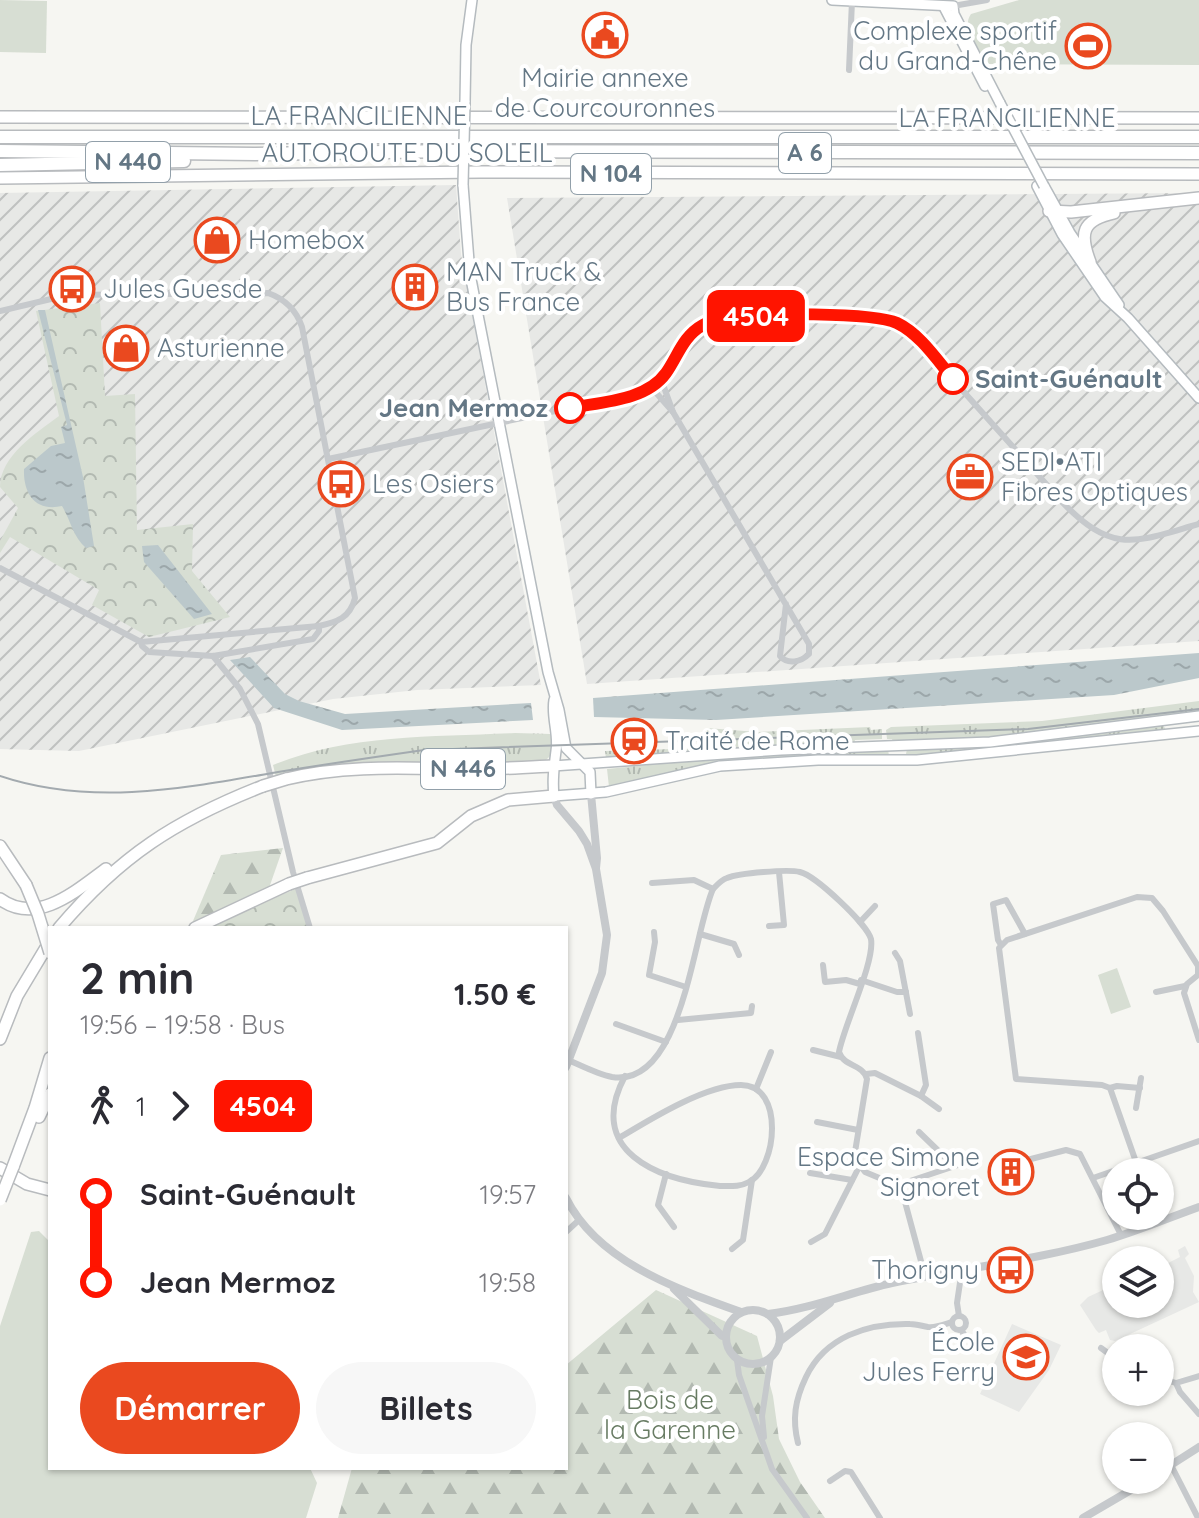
<!DOCTYPE html>
<html lang="fr">
<meta charset="utf-8">
<style>
:root{--surface:#fff;--page:#f7f7f7;--text:#2b2b33;--muted:#7c7c81;--accent:#ea491f}
body{margin:0;font-family:Quicksand,sans-serif;background:var(--page);color:var(--text);height:100vh;display:flex;flex-direction:column;font-size:30px;white-space:nowrap}
*{box-sizing:border-box;margin:0}
p{font-size:26px;color:var(--muted)}
.icon{flex:none;width:44px;height:44px;fill:none;stroke:currentColor;stroke-width:2;stroke-linecap:round;stroke-linejoin:round}
.map{position:relative;flex:1;overflow:hidden}
.side{position:absolute;left:48px;top:926px;width:520px;height:544px;display:flex;flex-direction:column;background:var(--surface);border-radius:0px;box-shadow:0 2px 6px #0004}
.side>*{flex:none}
.badge{padding:0 16px;border-radius:12px;font-size:28px;line-height:52px}
.controls{position:absolute;left:1102px;top:1158px;display:grid;gap:16px}
.controls a{display:grid;place-items:center;width:72px;height:72px;border-radius:50%;background:var(--surface);box-shadow:0 2px 6px #0004;font-size:40px}
.map>.badge{position:absolute;translate:-50% -50%;box-shadow:0 0 0 4px #fff}
.legs{display:flex;align-items:center;gap:12px;height:88px;padding:0 32px;font-size:26px}
.legs p{margin-inline-start:auto}
.overview{display:flex;align-items:center;justify-content:space-between;height:136px;padding:0 32px}
h1{font-size:44px;font-weight:800;line-height:60px}
.action{display:flex;gap:16px;margin-top:auto;padding:16px 32px}
.action a{flex:1;height:92px;border-radius:48px;background:var(--accent);color:#fff;font-size:32px;font-weight:800;line-height:92px;text-align:center}
.action a+a{background:var(--page);color:var(--text)}
ul{padding:0 32px;list-style:none}
li{display:flex;align-items:center;gap:28px;height:88px;font-size:30px}
li i{display:grid;place-items:center;width:12px;height:100%;margin:0 10px;background:currentColor}
li i::after{content:'';width:20px;height:20px;margin:-10px;border:6px solid;border-radius:50%;background:var(--surface)}
li p{margin-inline-start:auto}
li:first-child i{background:linear-gradient(#0000 50%,currentColor 0)}
li:last-child i{background:linear-gradient(currentColor 50%,#0000 0)}
.map>svg:first-child{display:block}
.built{fill:#e7e8e6}
.industrial{fill:url(#industrial-furrows)}
.grass{fill:url(#grass-tufts)}
.forest{fill:url(#forest-firs)}
.park{fill:url(#park-crowns)}
.garden{fill:#d7ded3}
.water{fill:url(#water-ripples)}
.lines{fill:none;stroke-linecap:round;stroke-linejoin:round}
.secondary-casing{stroke:#b5bbbf;stroke-width:12}
.trunk-casing{stroke:#b8bbbe;stroke-width:14}
.motorway-casing{stroke:#b8bbbe;stroke-width:15}
.minor{stroke:#c6c9cc;stroke-width:6}
.tertiary{stroke:#c6c9cc;stroke-width:8}
.secondary{stroke:#fff;stroke-width:9}
.trunk{stroke:#fff;stroke-width:11}
.motorway{stroke:#fff;stroke-width:12}
.tram{stroke:#a3aaaf;stroke-width:2}
.secondary-bridge-casing{stroke:#b5bbbf;stroke-width:12;stroke-linecap:butt}
.trunk-bridge-casing{stroke:#b8bbbe;stroke-width:14;stroke-linecap:butt}
.secondary-bridge{stroke:#fff;stroke-width:9}
.trunk-bridge{stroke:#fff;stroke-width:11}
.line-1-casing{stroke:#fff;stroke-width:18}
.line-1{stroke:#ff1400;stroke-width:12}
.stop-1-dot{fill:#fff;stroke:#ff1400;stroke-width:4}
.labels{text-anchor:middle;stroke-width:8;stroke-linejoin:round;paint-order:stroke}
.shield{fill:#fff;stroke:#92a0aa;stroke-width:2}
.shield-label{font-size:24px;font-weight:bold;fill:#647785}
.poi-label{font-size:26px;fill:#647785;stroke:#fff;text-anchor:start}
.street-label{font-size:26px;fill:#647785;stroke:#fff}
.stop-label{font-size:26px;font-weight:bold;fill:#647785;stroke:#fff;text-anchor:start}
.park-label{font-size:26px;fill:#687c63;stroke:#fff}
</style>
<div class="map">
<svg width="1199" height="1518" viewBox="0 0 1199 1518">
<defs>
<pattern id="industrial-furrows" width="10" height="10" patternUnits="userSpaceOnUse" patternTransform="scale(2)"><rect width="10" height="10" fill="#e7e8e6"/><path d="M-1 1l2-2M0 10L10 0M9 11l2-2" fill="none" stroke="#bfc1c0"/></pattern>
<pattern id="grass-tufts" width="24" height="20" patternUnits="userSpaceOnUse" patternTransform="scale(2)"><rect width="24" height="20" fill="#d7ded3"/><path d="M3 7l-1-3M5 7V3M7 7l1-3M15 17l-1-3M17 17v-4M19 17l1-3" fill="none" stroke="#b2b9b1"/></pattern>
<pattern id="forest-firs" width="22" height="20" patternUnits="userSpaceOnUse" patternTransform="scale(2)"><rect width="22" height="20" fill="#d7ded3"/><path d="M5 1l3.5 6h-7zM16 11l3.5 6h-7z" fill="#b2b9b1"/></pattern>
<pattern id="park-crowns" width="20" height="18" patternUnits="userSpaceOnUse" patternTransform="scale(2)"><rect width="20" height="18" fill="#d7ded3"/><path d="M2 6a3 3 0 1 1 6 0M12 15a3 3 0 1 1 6 0" fill="none" stroke="#b2b9b1"/></pattern>
<pattern id="water-ripples" width="26" height="14" patternUnits="userSpaceOnUse" patternTransform="scale(2)"><rect width="26" height="14" fill="#bbc8cb"/><path d="M2 4q2-2 4 0t4 0M15 11q2-2 4 0t4 0" fill="none" stroke="#9ca7aa"/></pattern>
</defs>
<rect width="100%" height="100%" fill="#f6f6f2"/>
<g class="built">
<polygon points="1185,1246 1189,1254 1185,1258 1194,1276 1193,1292 1199,1302 1115,1341 1110,1340 1106,1330 1099,1333 1096,1330 1080,1305 1088,1297 1114,1285 1116,1304 1160,1304 1160,1267 1180,1257 1178,1250"/>
<polygon points="1012,1324 1061,1345 1049,1370 1019,1412 980,1394"/>
</g>
<g class="industrial">
<polygon points="456,185 461,254 541,685 417,690 333,699 79,751 0,749 0,193"/>
<polygon points="1199,193 1199,641 587,684 507,198"/>
</g>
<g class="grass">
<polygon points="1199,701 1199,713 987,739 893,742 892,739 887,739 886,730 891,727 1042,721"/>
<path d="M 1163,725 L 1166,730 C 1142,735 1117,735 1092,738 C 1031,745 969,751 907,756 L 906,754 L 907,749 Z"/>
<polygon points="870,727 871,730 882,729 882,739 855,740 854,743 606,758 605,751 707,748 707,728 757,732"/>
<path d="M 515,733 L 551,734 L 551,755 L 545,761 L 328,768 L 276,777 L 273,765 C 348,734 435,737 515,733 Z"/>
<polygon points="888,749 889,756 817,756 744,760 708,764 609,787 607,769 749,755"/>
</g>
<g class="forest">
<polygon points="283,848 255,928 190,928 221,855"/>
<polygon points="656,1290 757,1336 773,1396 779,1439 800,1482 825,1518 338,1518 352,1468 566,1468 566,1365"/>
</g>
<g class="park">
<path d="M 100,303 L 105,396 L 135,394 L 137,530 L 193,524 L 192,571 L 230,617 L 149,637 L 92,605 L 99,590 L 10,537 L 0,553 L 0,541 L 18,508 L 0,487 C 0,456 36,433 59,416 L 36,311 Z"/>
<polygon points="298,888 310,928 215,928 242,911"/>
</g>
<g class="garden">
<polygon points="0,0 47,1 46,53 0,52"/>
<path d="M 1019,0 L 1199,0 L 1199,65 L 988,64 C 980,49 960,30 971,14 Z"/>
<polygon points="1117,968 1131,1007 1111,1014 1098,975"/>
<polygon points="39,1231 50,1242 50,1468 310,1468 317,1483 306,1518 0,1518 0,1326 31,1232"/>
</g>
<g class="water">
<path d="M 38,310 L 45,310 L 83,477 L 94,546 L 86,548 C 73,537 71,521 62,506 C 36,512 23,494 24,469 L 51,446 L 65,443 L 61,427 L 67,425 Z"/>
<polygon points="158,545 212,614 194,619 144,562 142,546"/>
<polygon points="1199,653 1199,678 1114,695 716,720 594,717 593,698"/>
<polygon points="250,657 285,694 299,701 345,714 531,703 533,720 342,730 274,708 230,660"/>
</g>
<g class="lines">
<g class="secondary-casing">
<g id="secondary">
<polyline points="832,0 953,6 954,14 1000,103"/>
<polyline points="944,7 985,86"/>
<polyline points="465,102 466,45 472,0"/>
<polyline points="463,185 470,274 548,672 559,710 566,748 590,772 591,794"/>
<polyline points="1037,186 1062,234 1105,297 1128,318 1199,398"/>
<polyline points="1044,186 1070,233 1119,305"/>
<path d="M 554,700 C 551,717 559,734 556,751 C 554,767 552,780 554,796 L 606,792 L 720,766 L 818,760 L 917,760 L 1199,731"/>
<polyline points="553,766 781,750 990,742 1199,716"/>
</g>
</g>
<g class="trunk-casing">
<g id="trunk">
<polyline points="0,117 1199,118"/>
<polyline points="0,178 480,172 1199,174"/>
<polyline points="1049,211 1071,212 1199,198"/>
<path d="M 1090,262 C 1079,233 1082,220 1114,213"/>
<path d="M 286,779 C 343,765 402,768 459,769 C 490,770 522,767 553,766"/>
<polyline points="0,846 26,885"/>
<polyline points="307,878 437,843 471,816 508,800 554,796"/>
<path d="M 0,899 C 37,926 76,891 106,869"/>
<path d="M 59,928 C 120,856 176,820 263,786"/>
<polyline points="195,928 289,884"/>
<polyline points="0,1039 17,996 50,941"/>
<polyline points="39,1117 50,1094"/>
<polyline points="13,1167 35,1108 50,1058"/>
<polyline points="0,1168 27,1184 50,1190"/>
</g>
</g>
<g class="motorway-casing">
<g id="motorway">
<polyline points="0,137 1199,137"/>
<polyline points="0,151 255,154 450,151 1199,153"/>
<polyline points="0,165 184,161"/>
</g>
</g>
<g class="minor">
<polyline points="953,6 987,0"/>
<polyline points="849,70 852,1"/>
<path d="M 0,311 L 68,295 L 268,293 C 285,299 296,309 302,327 L 355,598 C 350,618 337,622 319,626 L 141,642 L 0,568"/>
<polyline points="651,387 673,412 661,379"/>
<path d="M 673,412 L 809,644 L 809,654 C 801,662 788,665 780,656 L 786,604"/>
<path d="M 328,459 L 636,394 L 651,387 L 666,373 L 691,334 L 719,318 L 873,317 L 896,323 L 913,335 L 1063,503 C 1114,555 1135,542 1199,524"/>
<polyline points="141,642 142,646 149,652 213,656 313,639 319,631 319,626"/>
<polyline points="213,656 240,689 258,724 293,872 310,928"/>
<polyline points="652,883 694,880 713,889"/>
<polyline points="860,922 875,906"/>
<polyline points="769,926 784,925 779,872"/>
<polyline points="654,932 655,942 649,975 686,987"/>
<polyline points="700,934 734,944 739,955"/>
<polyline points="1001,945 998,940 993,904 1006,900 1025,934"/>
<polyline points="895,953 900,961 910,1014"/>
<polyline points="823,965 825,982 846,980 860,984"/>
<polyline points="861,980 897,992 906,992"/>
<polyline points="1156,992 1185,986"/>
<polyline points="678,1020 751,1013 752,1006"/>
<polyline points="616,1024 666,1042"/>
<polyline points="918,1033 926,1085 921,1096"/>
<polyline points="813,1050 841,1057"/>
<path d="M 566,1059 C 580,1065 597,1074 612,1077 C 683,1088 693,933 713,889 C 717,885 721,880 727,878 C 739,873 788,869 800,872 C 816,876 867,924 871,939 C 875,962 844,1025 839,1052 C 844,1067 863,1064 867,1079 L 854,1158 L 865,1172 L 901,1187 L 925,1276"/>
<polyline points="866,1074 875,1073 921,1096 939,1109"/>
<polyline points="1110,1088 1117,1086 1140,1088"/>
<polyline points="756,1089 771,1052"/>
<polyline points="1136,1108 1141,1078"/>
<polyline points="817,1122 858,1130"/>
<polyline points="919,1132 954,1166"/>
<path d="M 619,1138 C 649,1120 705,1085 741,1085 C 785,1085 777,1168 749,1182 C 740,1187 730,1186 720,1186 C 657,1180 585,1151 625,1076"/>
<polyline points="1027,1160 1066,1150 1080,1154 1121,1235"/>
<polyline points="1136,1162 1110,1088 1102,1085 1016,1079 999,948 1007,940 1137,897 1152,898 1163,911 1198,966 1198,975 1187,984 1184,993 1199,1040"/>
<polyline points="810,1173 852,1180"/>
<polyline points="666,1174 658,1205 674,1227"/>
<polyline points="1093,1178 1199,1141"/>
<polyline points="901,1187 910,1181 964,1163"/>
<polyline points="566,1232 579,1220"/>
<polyline points="811,1242 825,1234 859,1167"/>
<polyline points="732,1249 743,1240 752,1180"/>
<polyline points="959,1316 957,1303 962,1269"/>
<circle cx="959" cy="1323" r="7"/>
<polyline points="959,1344 964,1334 961,1330"/>
<polyline points="1101,1348 1116,1359"/>
<polyline points="737,1360 739,1375 772,1469 807,1518"/>
<polyline points="1160,1378 1176,1383 1199,1376"/>
<polyline points="1176,1383 1180,1392 1199,1414"/>
<polyline points="764,1437 762,1416 771,1357"/>
<path d="M 798,1443 C 792,1419 795,1400 806,1377 C 825,1337 867,1323 910,1324 C 916,1324 922,1326 928,1327 C 936,1328 945,1324 952,1322"/>
<polyline points="1171,1465 1198,1518"/>
<polyline points="830,1481 845,1471 851,1472 880,1518"/>
</g>
<g class="tertiary">
<polyline points="591,794 597,858 596,868"/>
<polyline points="554,796 557,805 579,831 587,844 596,869 607,935 602,973 566,1067"/>
<path d="M 566,1198 C 598,1262 677,1289 741,1312"/>
<polyline points="674,1289 722,1336 725,1336"/>
<circle cx="753" cy="1337" r="27"/>
<path d="M 768,1314 C 811,1309 851,1292 892,1283 C 964,1268 1037,1260 1107,1240 C 1138,1231 1168,1218 1199,1207"/>
<polyline points="780,1341 830,1303"/>
<polyline points="1160,1472 1199,1447"/>
<polyline points="1083,1518 1148,1480"/>
</g>
<use href="#secondary" class="secondary"/>
<use href="#trunk" class="trunk"/>
<use href="#motorway" class="motorway"/>
<path class="tram" d="M 0,776 C 92,807 186,788 278,772 C 327,764 375,757 424,750 L 1028,729 L 1199,709"/>
<g class="secondary-bridge-casing">
<g id="secondary-bridge">
<polyline points="1000,103 1044,186"/>
<polyline points="463,185 465,102"/>
</g>
</g>
<g class="trunk-bridge-casing">
<g id="trunk-bridge">
<polyline points="263,786 286,779"/>
<polyline points="289,884 307,878"/>
<polyline points="26,885 38,914 50,953"/>
<polyline points="0,1200 13,1167"/>
</g>
</g>
<use href="#secondary-bridge" class="secondary-bridge"/>
<use href="#trunk-bridge" class="trunk-bridge"/>
</g>
<g class="lines">
<g class="line-1-casing">
<path id="line-1" d="M 570,408 C 601,402 646,401 666,373 C 678,356 683,336 703,325 C 710,321 717,318 726,317 C 755,313 874,312 897,323 C 920,334 937,360 953,379"/>
</g>
<use href="#line-1" class="line-1"/>
</g>
<defs>
<g id="civic-ring" transform="scale(2.3)"><circle r="9.5" fill="#fff" stroke="#ea491f" stroke-width="1.5"/><path d="M-.6-6.5H3V-4.5H.6V-3L4-1V1h2V6H-6V1h2V-1L-.6-3ZM-1.2 2.5V6h2.4V2.5Z" fill="#ea491f"/></g>
<g id="stadium-ring" transform="scale(2.3)"><circle r="9.5" fill="#fff" stroke="#ea491f" stroke-width="1.5"/><path d="M0-5a6.5 5 0 1 0 0 10a6.5 5 0 1 0 0-10ZM-3.5-1.8h7v3.6h-7Z" fill="#ea491f"/></g>
<g id="shop-ring" transform="scale(2.3)"><circle r="9.5" fill="#fff" stroke="#ea491f" stroke-width="1.5"/><path d="M-5-2.5h2.3a2.7 3.5 0 0 1 5.4 0H5L5.5 6h-11ZM-1.5-2.5h3a1.5 2.3 0 0 0-3 0Z" fill="#ea491f"/></g>
<g id="building-ring" transform="scale(2.3)"><circle r="9.5" fill="#fff" stroke="#ea491f" stroke-width="1.5"/><path d="M-4-6H4V6H1V3H-1V6H-4ZM-2.5-4.3h1.7v1.8h-1.7ZM.8-4.3h1.7v1.8H.8ZM-2.5-1h1.7V.8h-1.7ZM.8-1h1.7V.8H.8Z" fill="#ea491f"/></g>
<g id="bus-ring" transform="scale(2.3)"><circle r="9.5" fill="#fff" stroke="#ea491f" stroke-width="1.5"/><path d="M-5-6H5V4H4V6H2V4H-2V6H-4V4H-5ZM-3.5-4V0h7V-4ZM-3.5 1.2v1.5H-2V1.2ZM2 1.2v1.5H3.5V1.2Z" fill="#ea491f"/></g>
<g id="office-ring" transform="scale(2.3)"><circle r="9.5" fill="#fff" stroke="#ea491f" stroke-width="1.5"/><path d="M-6-3h4V-5.5h4V-3h4V5H-6ZM-1-4.5V-3h2v-1.5ZM-6 0V1H6V0Z" fill="#ea491f"/></g>
<g id="station-ring" transform="scale(2.3)"><circle r="9.5" fill="#fff" stroke="#ea491f" stroke-width="1.5"/><path d="M-3-6H3Q5-6 5-4V2Q5 4 3 4L4.5 6H3L1.5 4h-3L-3 6H-4.5L-3 4Q-5 4-5 2V-4Q-5-6-3-6ZM-3.5-4v3h7v-3ZM-3.5 1v1.5H-2V1ZM2 1v1.5H3.5V1Z" fill="#ea491f"/></g>
<g id="school-ring" transform="scale(2.3)"><circle r="9.5" fill="#fff" stroke="#ea491f" stroke-width="1.5"/><path d="M0-5L7-2L0 1L-7-2ZM-4 1L0 2.5L4 1V4Q0 6-4 4Z" fill="#ea491f"/></g>
</defs>
<g fill-rule="evenodd">
<use href="#civic-ring" x="605" y="35"/>
<use href="#stadium-ring" x="1088" y="46"/>
<use href="#shop-ring" x="217" y="240"/>
<use href="#building-ring" x="415" y="287"/>
<use href="#bus-ring" x="72" y="289"/>
<use href="#shop-ring" x="126" y="348"/>
<use href="#office-ring" x="970" y="477"/>
<use href="#bus-ring" x="341" y="484"/>
<use href="#station-ring" x="634" y="741"/>
<use href="#building-ring" x="1011" y="1172"/>
<use href="#bus-ring" x="1010" y="1270"/>
<use href="#school-ring" x="1026" y="1357"/>
</g>
<g class="stop-1-dot">
<circle cx="953" cy="379" r="14"/>
<circle cx="570" cy="408" r="14"/>
</g>
<g class="labels">
<g class="shield">
<rect x="779" y="133" width="52" height="40" rx="6"/>
<rect x="86" y="142" width="84" height="40" rx="6"/>
<rect x="571" y="154" width="80" height="40" rx="6"/>
<rect x="421" y="749" width="84" height="40" rx="6"/>
</g>
<g class="shield-label">
<text x="805" y="161">A 6</text>
<text x="128" y="170">N 440</text>
<text x="611" y="182">N 104</text>
<text x="463" y="777">N 446</text>
</g>
<g class="poi-label">
<text x="1057" y="40" text-anchor="end">Complexe sportif<tspan x="1057" dy="30">du Grand-Chêne</tspan></text>
<text x="605" y="87" text-anchor="middle">Mairie annexe<tspan x="605" dy="30">de Courcouronnes</tspan></text>
<text x="248" y="249">Homebox</text>
<text x="446" y="281">MAN Truck &amp;<tspan x="446" dy="30">Bus France</tspan></text>
<text x="103" y="298">Jules Guesde</text>
<text x="157" y="357">Asturienne</text>
<text x="1001" y="471">SEDI•ATI<tspan x="1001" dy="30">Fibres Optiques</tspan></text>
<text x="372" y="493">Les Osiers</text>
<text x="665" y="750">Traité de Rome</text>
<text x="980" y="1166" text-anchor="end">Espace Simone<tspan x="980" dy="30">Signoret</tspan></text>
<text x="979" y="1279" text-anchor="end">Thorigny</text>
<text x="995" y="1351" text-anchor="end">École<tspan x="995" dy="30">Jules Ferry</tspan></text>
</g>
<g class="street-label">
<text x="359" y="125">LA FRANCILIENNE</text>
<text x="1007" y="127">LA FRANCILIENNE</text>
<text x="407" y="162">AUTOROUTE DU SOLEIL</text>
</g>
<g class="stop-label">
<text x="975" y="388">Saint-Guénault</text>
<text x="548" y="417" text-anchor="end">Jean Mermoz</text>
</g>
<g class="park-label">
<text x="670" y="1409">Bois de<tspan x="670" dy="30">la Garenne</tspan></text>
</g>
</g>
</svg>
<div class="controls">
<a><svg class="icon" aria-label="locate" viewBox="0 0 24 24"><circle cx="12" cy="12" r="6"/><path d="M12 2v4M12 18v4M2 12h4M18 12h4"/></svg></a>
<a><svg class="icon" aria-label="layers" viewBox="0 0 24 24"><path d="M12 4l9 5-9 5-9-5zM3 14l9 5 9-5"/></svg></a>
<a>+</a>
<a>−</a>
</div>
<b class="badge" style="left:756px;top:316px;background:#ff1400;color:#fff">4504</b>
<section class="side">
<div class="overview"><div><h1>2 min</h1><p>19:56 – 19:58 · Bus</p></div><b>1.50 €</b></div>
<div class="legs"><svg class="icon" aria-label="walk" viewBox="0 0 24 24"><circle cx="13" cy="4" r="2"/><path d="M13 8l-2 6 4 7M11 14l-3 7M7 12l3-4h3l4 4"/></svg>1<svg class="icon" aria-label="forward" viewBox="0 0 24 24"><path d="M9 5l7 7-7 7"/></svg><b class="badge" style="background:#ff1400;color:#fff">4504</b></div>
<ul>
<li><i style="color:#ff1400"></i><b>Saint-Guénault</b><p>19:57</p></li>
<li><i style="color:#ff1400"></i><b>Jean Mermoz</b><p>19:58</p></li>
</ul>
<div class="action"><a>Démarrer</a><a>Billets</a></div>
</section>
</div>
